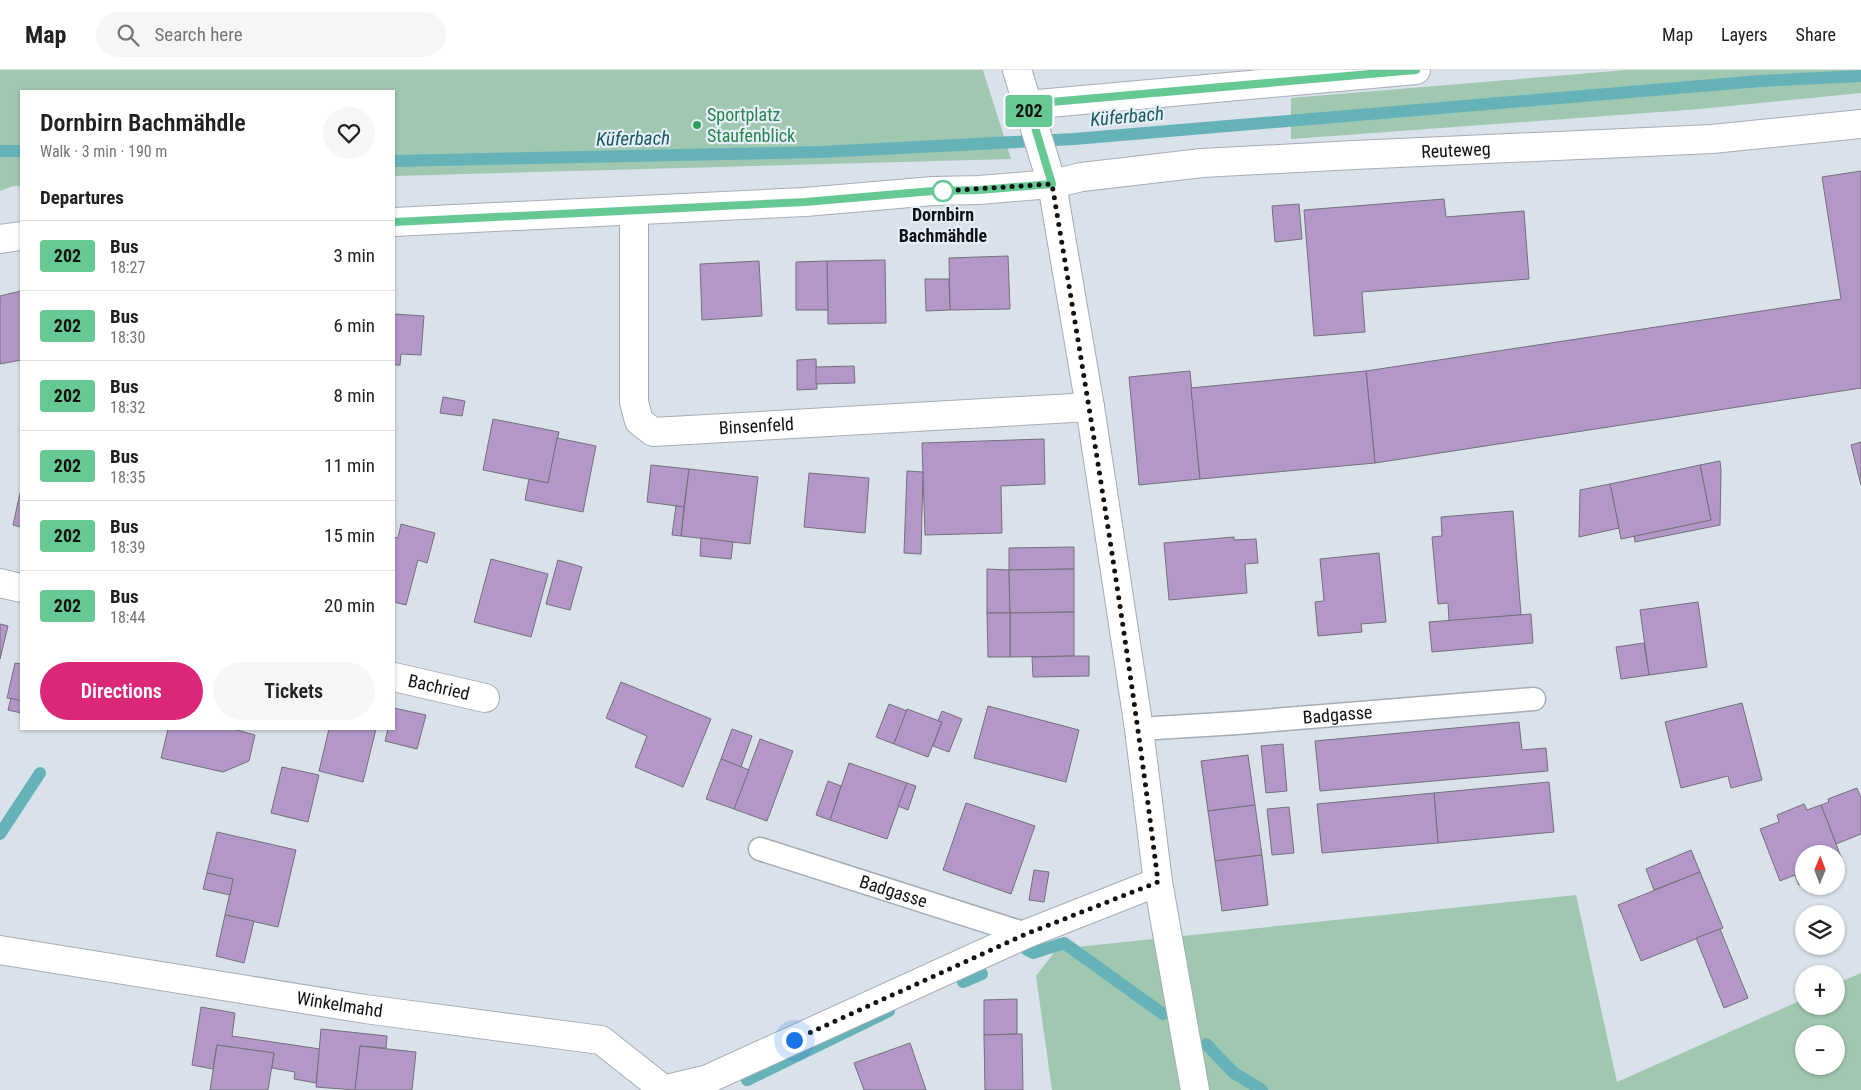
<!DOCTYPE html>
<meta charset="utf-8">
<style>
:root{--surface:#fff;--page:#f6f6f6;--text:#202124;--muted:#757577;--line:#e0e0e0;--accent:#db2777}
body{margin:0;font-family:"Roboto Condensed",sans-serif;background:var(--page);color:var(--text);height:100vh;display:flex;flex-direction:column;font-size:19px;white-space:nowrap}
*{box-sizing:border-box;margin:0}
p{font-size:16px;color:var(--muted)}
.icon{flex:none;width:28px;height:28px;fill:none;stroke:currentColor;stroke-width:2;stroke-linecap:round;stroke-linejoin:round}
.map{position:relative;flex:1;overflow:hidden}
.details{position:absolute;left:20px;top:20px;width:375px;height:640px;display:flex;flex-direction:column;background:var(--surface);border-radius:0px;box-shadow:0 1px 4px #0004}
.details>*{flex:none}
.badge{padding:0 10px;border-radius:4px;font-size:18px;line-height:32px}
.needle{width:32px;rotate:1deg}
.tools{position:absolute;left:1795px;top:775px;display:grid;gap:10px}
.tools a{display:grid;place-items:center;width:50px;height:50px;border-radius:50%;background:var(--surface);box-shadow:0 1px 4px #0004;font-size:25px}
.you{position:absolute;width:25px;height:25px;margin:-12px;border:4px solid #fff;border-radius:50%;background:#1a73e8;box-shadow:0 0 0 8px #1a73e833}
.map>.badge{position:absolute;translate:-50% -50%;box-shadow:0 0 0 2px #fff}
h2{padding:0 20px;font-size:19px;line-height:45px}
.round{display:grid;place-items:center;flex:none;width:52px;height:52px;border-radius:26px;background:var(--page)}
.headline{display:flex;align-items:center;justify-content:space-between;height:85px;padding:0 20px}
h1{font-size:24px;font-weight:600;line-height:38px}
.button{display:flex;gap:10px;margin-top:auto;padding:10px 20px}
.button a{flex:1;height:58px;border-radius:30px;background:var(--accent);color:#fff;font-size:20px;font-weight:600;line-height:58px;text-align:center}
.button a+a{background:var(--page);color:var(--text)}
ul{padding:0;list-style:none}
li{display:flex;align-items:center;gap:15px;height:70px;padding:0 20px;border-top:1px solid var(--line)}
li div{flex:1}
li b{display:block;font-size:19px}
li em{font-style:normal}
li .badge{min-width:55px;font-weight:700;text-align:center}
header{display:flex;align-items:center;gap:30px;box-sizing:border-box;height:70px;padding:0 25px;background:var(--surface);border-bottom:1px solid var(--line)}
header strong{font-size:24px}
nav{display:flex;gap:28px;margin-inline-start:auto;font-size:18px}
.search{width:350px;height:45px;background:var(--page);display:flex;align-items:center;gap:12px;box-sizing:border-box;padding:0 18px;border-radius:28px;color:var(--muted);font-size:19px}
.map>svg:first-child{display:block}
.green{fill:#a0c7b0;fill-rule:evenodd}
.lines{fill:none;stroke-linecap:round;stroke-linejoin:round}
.stream{stroke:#65b3b9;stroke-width:12}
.building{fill:#b297c8;stroke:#757079}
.lane-casing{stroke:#a4acb5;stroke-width:25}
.street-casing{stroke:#a4acb5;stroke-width:30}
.lane{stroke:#fff;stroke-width:22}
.street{stroke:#fff;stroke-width:28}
.line-casing{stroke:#fff;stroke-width:11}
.line{stroke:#66c993;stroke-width:8}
.walk{stroke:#101216;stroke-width:5;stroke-dasharray:0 9}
.leisure-dot{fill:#2e9e5b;stroke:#e6eef8;stroke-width:2}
.stop-dot{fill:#fff;stroke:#66c993;stroke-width:2.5}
.labels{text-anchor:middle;stroke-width:4.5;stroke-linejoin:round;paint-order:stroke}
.leisure-label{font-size:18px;fill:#27864d;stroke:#e6eef8;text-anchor:start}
.street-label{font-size:18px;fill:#101216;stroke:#e6eef8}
.stop-label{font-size:18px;font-weight:bold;fill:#101216;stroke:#e6eef8}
.water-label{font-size:19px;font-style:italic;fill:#195b60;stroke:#e6eef8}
</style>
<header>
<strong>Map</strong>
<div class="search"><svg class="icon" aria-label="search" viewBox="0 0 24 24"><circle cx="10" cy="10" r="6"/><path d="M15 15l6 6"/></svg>Search here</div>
<nav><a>Map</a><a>Layers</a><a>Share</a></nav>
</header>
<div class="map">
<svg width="1861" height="1020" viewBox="0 0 1861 1020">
<rect width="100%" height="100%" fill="#d9e1eb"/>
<g class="green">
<polygon points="0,0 983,0 1011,89 394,106 394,21 21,21 21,116 13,116 0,121"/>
<polygon points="1627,0 1861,0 1861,23 1700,39 1291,69 1291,28"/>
<path d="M 1576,825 L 1617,1012 L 1804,929 L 1804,936 L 1836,936 L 1836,914 L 1861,903 L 1861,1020 L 1052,1020 L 1036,906 L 1057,879 ZM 1804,964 L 1836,964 L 1836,996 L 1804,996 Z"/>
</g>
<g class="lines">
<g class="stream">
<polyline points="0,81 21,81"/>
<polyline points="394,91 821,82 1074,69 1760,11 1861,6"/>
<polyline points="0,764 40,703"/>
<polyline points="1027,880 1033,883 1064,873 1163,944"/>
<polyline points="963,912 982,904"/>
<polyline points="1206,974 1234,1003 1262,1020"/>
<polyline points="747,1010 889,941"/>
</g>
</g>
<g class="building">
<polygon points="1861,101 1861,318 1375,393 1366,301 1841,229 1822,107"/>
<polygon points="1444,129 1446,147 1524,141 1529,209 1362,222 1365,262 1314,266 1304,140"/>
<polygon points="1299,134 1302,169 1275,172 1272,136"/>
<polygon points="1008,186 1010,239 950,240 949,188"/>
<polygon points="885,190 886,253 828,254 827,191"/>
<polygon points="759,191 762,246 702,250 700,194"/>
<polygon points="827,191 828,240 796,240 796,192"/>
<polygon points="925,209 949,209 950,240 926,241"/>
<polygon points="21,221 21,290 0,294 0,226"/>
<polygon points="394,244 424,246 421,285 401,284 400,295 394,295"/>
<polygon points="816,289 817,319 797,320 797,290"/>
<polygon points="854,296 855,313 816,314 816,297"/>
<polygon points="1190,301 1200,409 1139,415 1129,307"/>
<polygon points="1366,301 1375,393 1200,409 1191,318"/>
<polygon points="443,327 465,331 462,346 440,343"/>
<polygon points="493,349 559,362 548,413 483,400"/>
<polygon points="557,368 596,376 583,442 525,430 529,409 548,413"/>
<polygon points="1044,369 1045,414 1001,416 1002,463 925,465 922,373"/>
<polygon points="1861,372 1861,415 1851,375"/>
<polygon points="1720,391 1721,400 1720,455 1635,472 1634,466 1711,450 1700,395"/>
<polygon points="651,395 689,399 684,437 647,432"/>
<polygon points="1700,395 1711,450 1621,469 1610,414"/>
<polygon points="689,399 758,407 750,474 681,466"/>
<polygon points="907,401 923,402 921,484 904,483"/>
<polygon points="809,403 869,408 865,463 804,457"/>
<polygon points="1610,414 1619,458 1579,467 1580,420"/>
<polygon points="20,423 21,423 21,457 13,455"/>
<polygon points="676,436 684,437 681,466 672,465"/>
<polygon points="1513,441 1521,545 1449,551 1448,533 1438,534 1432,467 1442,466 1441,447"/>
<polygon points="401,454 435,463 427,493 418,490 406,535 394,532 394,467 398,468"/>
<polygon points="1234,467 1234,470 1256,469 1258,493 1245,494 1247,523 1169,530 1164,473"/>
<polygon points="701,468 733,472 731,489 700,486"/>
<polygon points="1074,477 1074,499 1009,500 1009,478"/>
<polygon points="1379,483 1386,552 1361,554 1362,562 1318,566 1315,532 1324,531 1320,489"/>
<polygon points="491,489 548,504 531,567 474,552"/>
<polygon points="558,490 582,497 570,540 546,534"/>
<polygon points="987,499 1009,500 1010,543 987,543"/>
<polygon points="1074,499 1074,542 1010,543 1009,500"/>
<polygon points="1698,532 1707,597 1649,605 1640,540"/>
<polygon points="1074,542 1074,586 1010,587 1010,543"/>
<polygon points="987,543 1010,543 1010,587 988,587"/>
<polygon points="1531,544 1533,573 1432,582 1429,552"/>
<polygon points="0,554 8,556 0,589"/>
<polygon points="1644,573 1649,605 1621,609 1616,577"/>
<polygon points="1074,586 1089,586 1089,606 1033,607 1032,587"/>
<polygon points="15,593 21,594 21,631 7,628"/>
<polygon points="621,612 711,649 683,717 635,697 647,666 606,648"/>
<polygon points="11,628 21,631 21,643 8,640"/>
<polygon points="1742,633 1762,710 1731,718 1728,706 1681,718 1665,652"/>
<polygon points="889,634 907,641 894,674 876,667"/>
<polygon points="988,636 1079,660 1066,712 974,688"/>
<polygon points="394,638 426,645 417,679 385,671 388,659 394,659"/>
<polygon points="907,639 942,652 928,687 894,674"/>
<polygon points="942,641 962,649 949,682 933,676 942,652 938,651"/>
<polygon points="1519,652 1522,680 1546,678 1548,701 1320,721 1315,671"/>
<polygon points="168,659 233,659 255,665 249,691 223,702 161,688"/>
<polygon points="329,659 376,659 363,712 319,701"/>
<polygon points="732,659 752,666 741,697 721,689"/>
<polygon points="760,669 793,681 767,751 734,739"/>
<polygon points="1283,674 1287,721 1266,723 1261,676"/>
<polygon points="1248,685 1255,735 1208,741 1201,691"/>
<polygon points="721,689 749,700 734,739 706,729"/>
<polygon points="849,693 907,713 887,769 830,750"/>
<polygon points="282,697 319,705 308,752 271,743"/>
<polygon points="828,711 841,716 830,750 816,745"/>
<polygon points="1549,712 1554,762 1438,773 1434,723"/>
<polygon points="907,713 916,716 908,740 898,736"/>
<polygon points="1857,718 1861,728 1861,764 1836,774 1821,735 1829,732 1828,729"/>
<polygon points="1434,723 1438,773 1322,783 1317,734"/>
<polygon points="966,733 1035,756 1011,824 943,800"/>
<polygon points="1804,734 1807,740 1821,735 1841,787 1836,789 1836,784 1804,784 1804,813 1799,815 1795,805 1780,811 1760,759 1779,752 1777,745"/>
<polygon points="1255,735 1262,785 1215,791 1208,741"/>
<polygon points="1289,737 1294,783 1272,785 1267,739"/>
<polygon points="217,762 296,780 278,857 225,845 233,809 207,803"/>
<polygon points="1691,780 1700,802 1654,820 1646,799"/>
<polygon points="1262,785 1268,835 1222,841 1215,791"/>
<polygon points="1034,800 1049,802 1044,832 1029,830"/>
<polygon points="1700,802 1723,858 1641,891 1618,835"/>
<polygon points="207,803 233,809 230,825 203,819"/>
<polygon points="225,845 254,851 244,893 216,886"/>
<polygon points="1720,859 1748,928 1724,938 1696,868"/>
<polygon points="1017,929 1017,964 984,965 984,930"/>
<polygon points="201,937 235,943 232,966 320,979 316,1013 294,1009 295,1002 272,998 274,983 217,975 213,999 192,995"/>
<polygon points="321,959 387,966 386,978 360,976 355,1020 316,1017"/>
<polygon points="1022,964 1023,1020 985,1020 984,965"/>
<polygon points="910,973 926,1020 864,1020 854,993"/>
<polygon points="217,975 274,983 268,1020 210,1020"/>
<polygon points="360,976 416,982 412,1020 355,1020"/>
</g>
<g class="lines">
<g class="lane-casing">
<g id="lane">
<path id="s1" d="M 1139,659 L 1237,653 L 1534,629"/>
<path id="s2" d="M 760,779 L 1026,864"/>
</g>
</g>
<g class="street-casing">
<g id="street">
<polyline points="1017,0 1052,114 1090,337 1139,659 1158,812 1195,1020"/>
<polyline points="1027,35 1416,0"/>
<path id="s3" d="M 634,141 L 634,332 L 639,351 L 653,362 L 1090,337"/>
<path id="s4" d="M 394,152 L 805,132 L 933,121 L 979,120 L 1052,114 L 1082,107 L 1202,93 L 1354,85 L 1712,69 L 1861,54"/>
<polyline points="0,169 21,166"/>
<polyline points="0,513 21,518"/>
<path id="s5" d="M 394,607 L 485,628"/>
<path id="s6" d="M 0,880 L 365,939 L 601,970 L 663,1019"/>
<polyline points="662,1020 708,1009 1026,864 1158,812"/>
</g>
</g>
<use href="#lane" class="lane"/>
<use href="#street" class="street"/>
</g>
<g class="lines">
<g class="line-casing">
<polyline id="line" points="394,152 805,132 933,121 979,120 1052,114 1028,34 1416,0"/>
</g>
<use href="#line" class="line"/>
<path class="walk" d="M 794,970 L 1026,864 L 1158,812 C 1129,578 1091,346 1052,114 L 943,121"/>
</g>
<circle class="leisure-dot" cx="697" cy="55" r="5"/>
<circle class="stop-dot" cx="943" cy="121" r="10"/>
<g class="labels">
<g class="leisure-label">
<text x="707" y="51">Sportplatz<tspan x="707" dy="21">Staufenblick</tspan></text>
</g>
<g class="street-label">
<text dy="6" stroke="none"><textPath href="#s4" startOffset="1065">Reuteweg</textPath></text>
<text dy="6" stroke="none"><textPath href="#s3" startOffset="332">Binsenfeld</textPath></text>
<text dy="6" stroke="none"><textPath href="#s5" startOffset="46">Bachried</textPath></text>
<text dy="6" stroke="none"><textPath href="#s1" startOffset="199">Badgasse</textPath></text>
<text dy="6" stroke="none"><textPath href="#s2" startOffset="140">Badgasse</textPath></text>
<text dy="6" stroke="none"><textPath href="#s6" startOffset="344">Winkelmahd</textPath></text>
</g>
<g class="stop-label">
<text x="943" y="151">Dornbirn<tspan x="943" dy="21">Bachmähdle</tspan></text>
</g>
<g class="water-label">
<text transform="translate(1127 46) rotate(-5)" y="7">Küferbach</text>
<text transform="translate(633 68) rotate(-1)" y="7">Küferbach</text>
</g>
</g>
</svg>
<div class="tools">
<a><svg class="needle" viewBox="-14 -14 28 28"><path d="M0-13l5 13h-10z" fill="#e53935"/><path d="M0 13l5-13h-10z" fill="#757577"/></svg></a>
<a><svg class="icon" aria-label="layers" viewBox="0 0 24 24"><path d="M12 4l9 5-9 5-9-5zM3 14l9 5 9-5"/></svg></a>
<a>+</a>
<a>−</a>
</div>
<div class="you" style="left:794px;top:970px"></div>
<b class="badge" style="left:1029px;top:41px;background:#66c993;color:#111">202</b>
<section class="details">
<div class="headline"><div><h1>Dornbirn Bachmähdle</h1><p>Walk · 3 min · 190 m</p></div><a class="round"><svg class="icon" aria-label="heart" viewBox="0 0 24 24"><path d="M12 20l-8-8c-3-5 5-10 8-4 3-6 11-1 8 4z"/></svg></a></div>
<h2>Departures</h2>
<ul>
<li><span class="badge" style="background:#66c993;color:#111">202</span><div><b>Bus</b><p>18:27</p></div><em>3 min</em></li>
<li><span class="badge" style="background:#66c993;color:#111">202</span><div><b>Bus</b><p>18:30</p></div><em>6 min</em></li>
<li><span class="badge" style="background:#66c993;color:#111">202</span><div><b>Bus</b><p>18:32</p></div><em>8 min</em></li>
<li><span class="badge" style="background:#66c993;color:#111">202</span><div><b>Bus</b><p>18:35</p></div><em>11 min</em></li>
<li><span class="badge" style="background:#66c993;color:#111">202</span><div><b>Bus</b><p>18:39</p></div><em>15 min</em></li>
<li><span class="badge" style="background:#66c993;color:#111">202</span><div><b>Bus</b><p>18:44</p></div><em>20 min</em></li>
</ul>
<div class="button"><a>Directions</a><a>Tickets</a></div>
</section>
</div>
